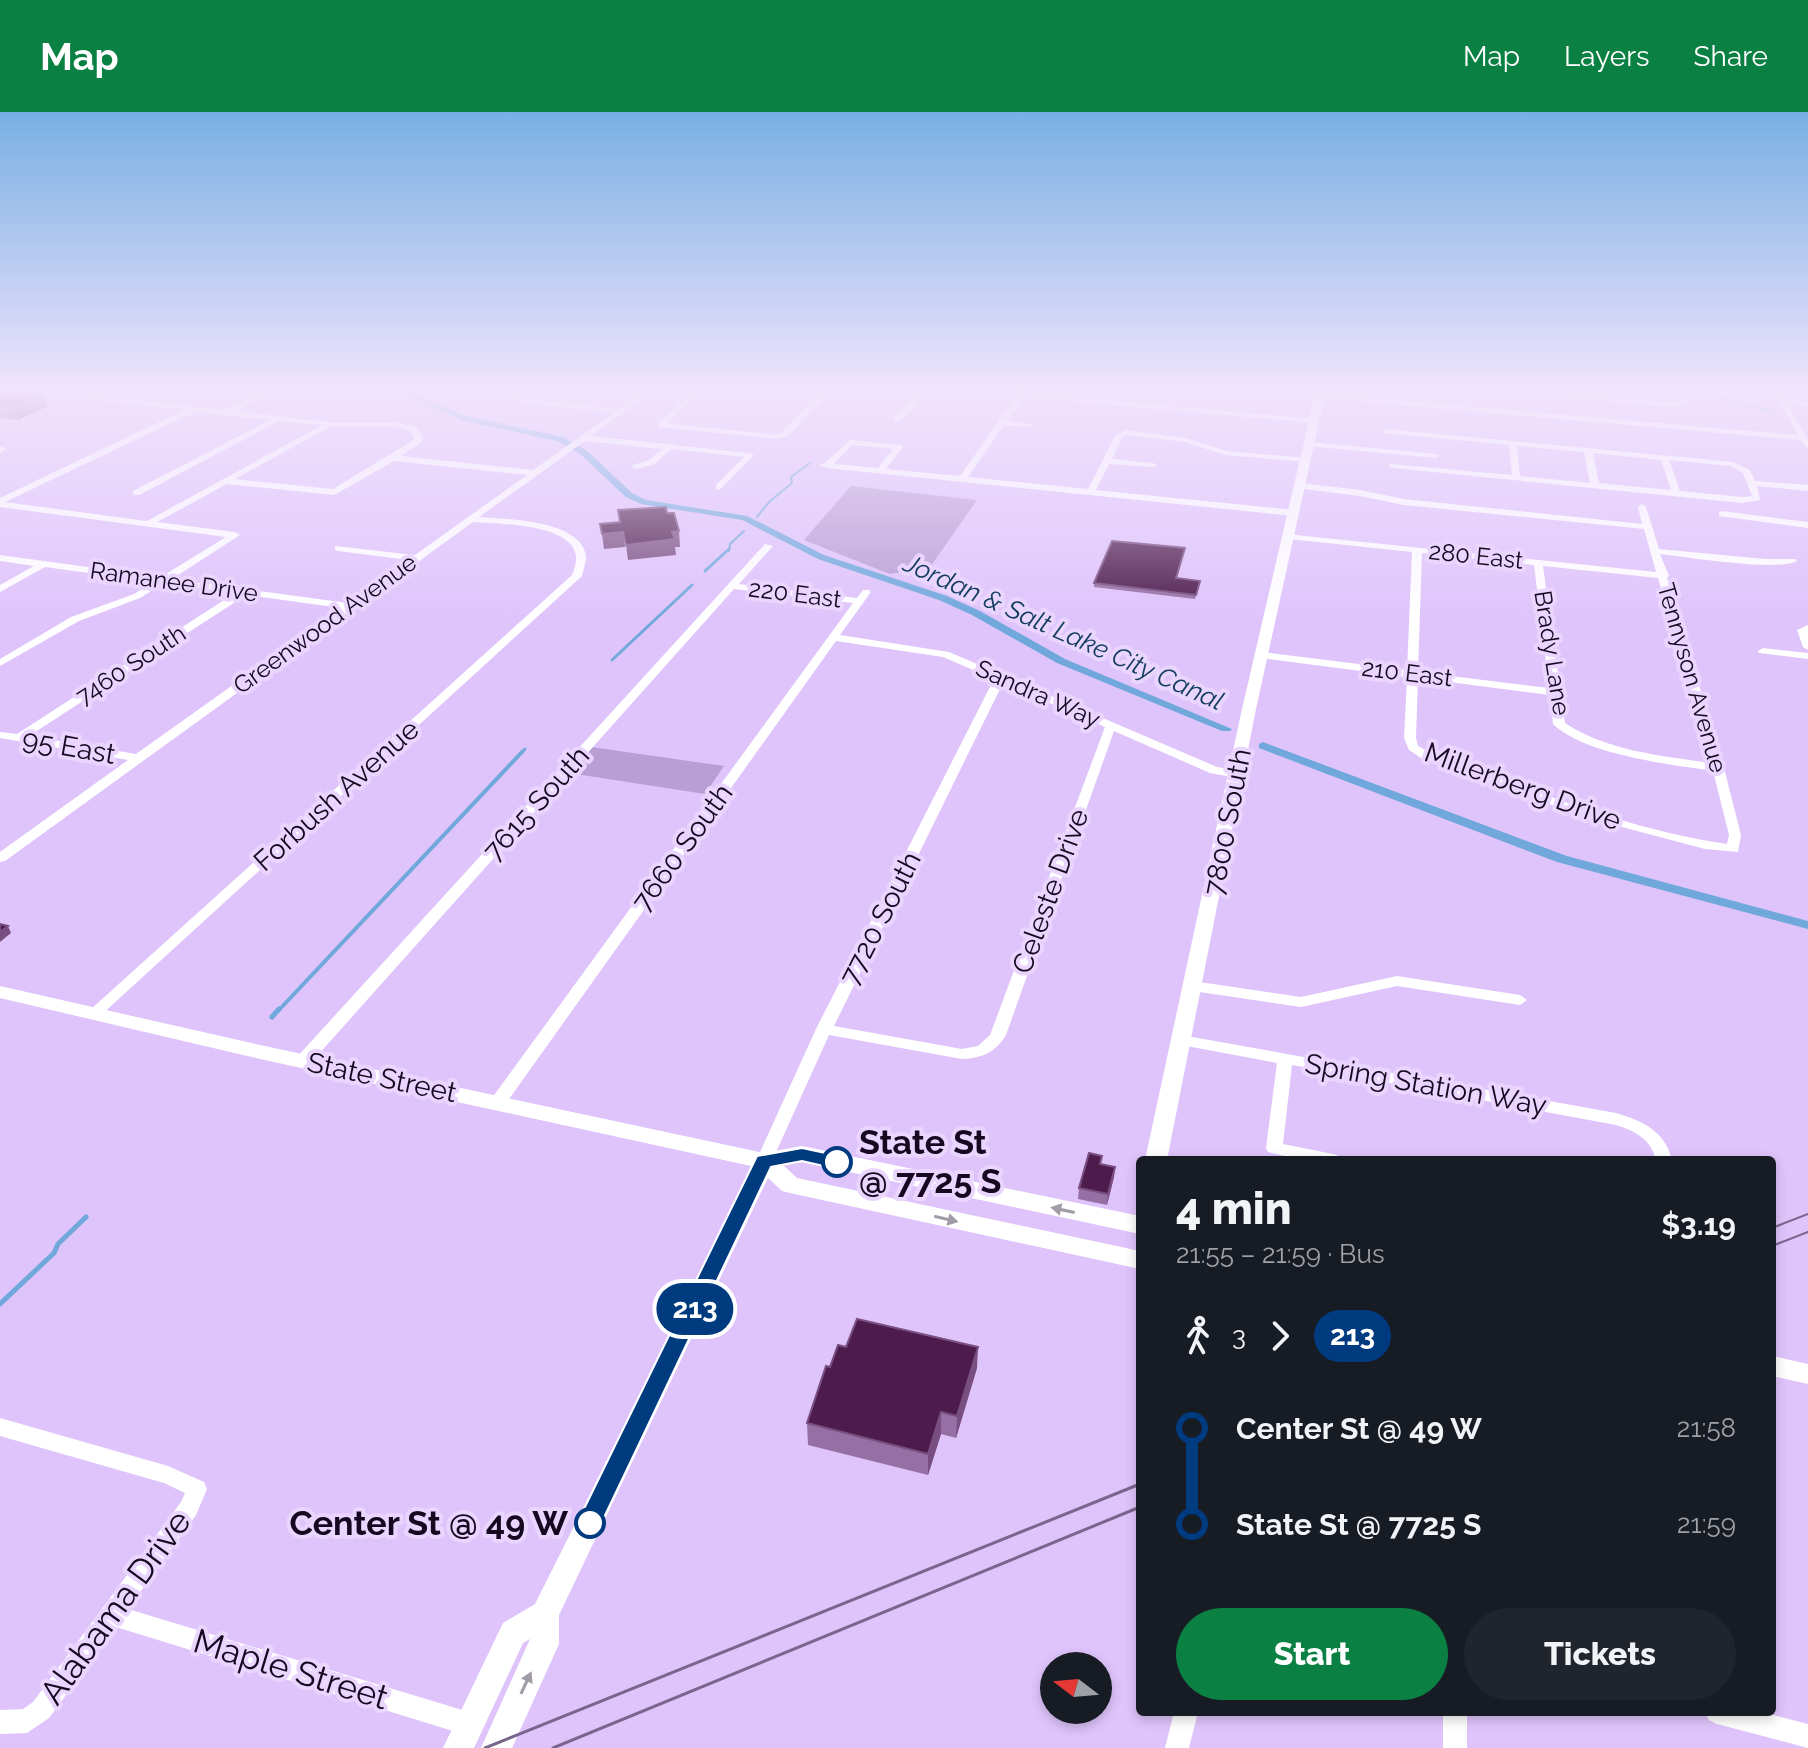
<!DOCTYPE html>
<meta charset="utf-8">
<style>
:root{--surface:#171b24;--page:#20242c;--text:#f1f3f6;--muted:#9ea1a6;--accent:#0b8043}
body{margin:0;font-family:Raleway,sans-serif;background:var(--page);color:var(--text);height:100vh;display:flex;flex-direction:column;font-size:30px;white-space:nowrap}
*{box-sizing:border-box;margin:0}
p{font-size:26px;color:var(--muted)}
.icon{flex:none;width:44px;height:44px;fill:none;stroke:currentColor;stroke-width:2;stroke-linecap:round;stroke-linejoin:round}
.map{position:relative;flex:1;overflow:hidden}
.side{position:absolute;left:1136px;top:1044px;width:640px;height:560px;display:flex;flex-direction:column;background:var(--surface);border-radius:8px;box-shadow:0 4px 12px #0003}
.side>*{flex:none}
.badge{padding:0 16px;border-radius:26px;font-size:28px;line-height:52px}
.needle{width:52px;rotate:286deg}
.tools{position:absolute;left:1040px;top:1540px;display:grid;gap:16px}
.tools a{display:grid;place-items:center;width:72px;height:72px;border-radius:50%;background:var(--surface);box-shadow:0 4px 12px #0003;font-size:40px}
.map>.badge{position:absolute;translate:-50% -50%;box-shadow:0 0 0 4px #fff}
.legs{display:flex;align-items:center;gap:12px;height:88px;padding:0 40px;font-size:26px}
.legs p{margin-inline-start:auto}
.headline{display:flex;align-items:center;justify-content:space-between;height:136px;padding:0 40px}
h1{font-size:44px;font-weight:800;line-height:60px}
.primary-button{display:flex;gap:16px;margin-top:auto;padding:16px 40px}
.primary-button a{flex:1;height:92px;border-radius:48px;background:var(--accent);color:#fff;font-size:32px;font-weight:800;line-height:92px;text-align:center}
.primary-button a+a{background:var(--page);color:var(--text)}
ul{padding:0 40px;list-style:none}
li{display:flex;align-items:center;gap:28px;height:96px;font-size:30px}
li i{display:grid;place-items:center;width:12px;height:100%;margin:0 10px;background:currentColor}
li i::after{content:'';width:20px;height:20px;margin:-10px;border:6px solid;border-radius:50%;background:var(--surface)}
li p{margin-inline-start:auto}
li:first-child i{background:linear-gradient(#0000 50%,currentColor 0)}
li:last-child i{background:linear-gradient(currentColor 50%,#0000 0)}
header{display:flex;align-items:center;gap:48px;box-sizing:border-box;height:112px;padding:0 40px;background:var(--accent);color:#fff}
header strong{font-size:38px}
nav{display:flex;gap:44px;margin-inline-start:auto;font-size:28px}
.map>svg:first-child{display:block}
.green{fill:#b99ed4}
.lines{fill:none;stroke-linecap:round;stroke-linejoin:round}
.stream-far3{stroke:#70a8db;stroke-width:2}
.stream-far2{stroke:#70a8db;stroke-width:3}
.stream-far1{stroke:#70a8db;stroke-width:4}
.stream{stroke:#70a8db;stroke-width:5}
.canal{fill:#70a8db;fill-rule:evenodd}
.minor{fill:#fff;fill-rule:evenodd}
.major{fill:#fff;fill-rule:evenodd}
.tram-far1{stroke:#7a668d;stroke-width:2}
.tram{stroke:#7a668d;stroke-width:3}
.wall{fill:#9670a4}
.shaded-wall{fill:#794e81}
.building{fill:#4d1c4d;stroke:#794e81;stroke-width:2}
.oneway{fill:#a29ca6}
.line-1{fill:#003b80;stroke:#fff;stroke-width:2}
.stop-1-dot{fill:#fff;stroke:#003b80;stroke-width:4}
.labels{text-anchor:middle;stroke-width:8;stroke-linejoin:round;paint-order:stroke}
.far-street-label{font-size:24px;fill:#160820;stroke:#e9d5fe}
.far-water-label{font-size:26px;font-style:italic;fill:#123b5e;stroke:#e9d5fe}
.street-label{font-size:28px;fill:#160820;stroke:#e9d5fe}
.near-stop-label{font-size:34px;font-weight:bold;fill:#160820;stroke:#e9d5fe;text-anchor:start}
.near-street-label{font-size:34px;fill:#160820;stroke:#e9d5fe}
</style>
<header>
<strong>Map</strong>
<nav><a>Map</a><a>Layers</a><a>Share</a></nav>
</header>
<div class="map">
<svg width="1808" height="1636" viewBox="0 0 1808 1636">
<rect width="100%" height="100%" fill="#dfc4fb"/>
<g class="green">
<polygon points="851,374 977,388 930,455 890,462 804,428"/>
<polygon points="591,635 724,654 705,682 569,661"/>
</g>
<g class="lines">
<g class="stream-far3">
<polyline points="1685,278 1771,299"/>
<polyline points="757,405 769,390 792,371 791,365 810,351"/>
<polyline points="729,439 730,432 744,419"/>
</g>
<g class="stream-far2">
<polyline points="705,459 729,437"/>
<polyline points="612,548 692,473"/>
<polyline points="520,642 525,637"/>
</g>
<polyline class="stream-far1" points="278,899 522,640"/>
<g class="stream">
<polyline points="272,905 279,897"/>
<polyline points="0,1192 54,1141 58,1132 86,1105"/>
</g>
<g class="canal">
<polygon points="393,278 404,278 466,304 563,325 586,338 632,381 646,388 747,404 824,443 947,484 980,499 1065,547 1232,617 1230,619 1222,619 1057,551 972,503 939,488 818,447 742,408 641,392 626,385 580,342 557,329 461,308"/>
<polygon points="1263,630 1567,744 1808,809 1808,817 1557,750 1259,636 1259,632"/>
</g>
<g class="minor">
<path d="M 12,278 L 38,278 L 225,298 L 265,278 L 275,278 L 235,299 L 339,311 L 396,311 L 416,315 L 423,324 L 422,330 L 401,344 L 533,358 L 614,301 L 526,291 L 482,278 L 495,278 L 526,287 L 619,297 L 645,278 L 654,278 L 591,324 L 667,332 L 671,331 L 675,333 L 750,341 L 754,343 L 719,378 L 716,377 L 716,373 L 744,345 L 671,337 L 655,352 L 636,357 L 632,355 L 633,353 L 649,348 L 662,337 L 585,329 L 479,405 C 506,407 583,408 586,445 C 586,451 583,459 582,464 L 100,904 L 90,904 L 87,901 L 90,898 L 572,463 C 574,458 577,450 576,444 C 572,411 497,412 473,410 L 5,749 L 0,750 L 0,740 L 128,648 L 0,626 L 0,620 L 17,622 L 235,481 L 164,471 L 140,486 L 79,509 L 0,554 L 0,547 L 71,505 L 134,482 L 153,470 L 45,455 L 0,480 L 0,473 L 34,454 L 0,449 L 0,443 L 161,465 L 226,425 L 0,395 L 0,386 L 184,298 ZM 194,300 L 270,308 L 133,379 L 133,383 L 139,383 L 279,309 L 322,313 L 147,409 L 5,390 ZM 331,314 L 396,315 L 410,319 L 415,327 L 333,377 L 235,367 ZM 394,349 L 527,363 L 415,443 L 335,434 L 335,438 L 338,439 L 408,448 L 348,491 L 172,467 L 240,423 L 235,420 L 157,410 L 227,372 L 334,383 ZM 246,483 L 341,496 L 136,642 L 29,624 Z"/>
<polygon points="127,278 153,278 173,282 169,284"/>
<polygon points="694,278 702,278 667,311 777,323 782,320 818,283 785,278 831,278 788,324 778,327 658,315 658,311"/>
<polygon points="919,278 927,278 917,293 900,309 894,309 894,305 911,289"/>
<path d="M 1021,278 L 1029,278 L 1026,281 L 1315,307 L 1319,309 L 1315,311 L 1024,285 L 1007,309 L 1033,313 L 1032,315 L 1004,313 L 968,365 L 1088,377 L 1115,324 L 1125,318 L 1186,326 L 1226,339 L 1306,346 L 1310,348 L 1306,350 L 1225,343 L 1185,330 L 1126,323 L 1122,325 L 1112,347 L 1153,351 L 1157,353 L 1153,355 L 1109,352 L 1096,378 L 1294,398 L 1298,401 L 1294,404 L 827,356 L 819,353 L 825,351 L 850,328 L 902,333 L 903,335 L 886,357 L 960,364 ZM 852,333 L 893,337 L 878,356 L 834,352 Z"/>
<polygon points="1249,278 1280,278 1798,323 1773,278 1781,278 1786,287 1808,290 1808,294 1788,292 1808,328 1808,337 1800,328 1253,280"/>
<polygon points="1490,278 1523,278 1677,291 1679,284 1682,284 1686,286 1687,292 1677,295 1494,280"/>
<path d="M 1386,317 L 1733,350 L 1750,358 L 1755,369 L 1808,373 L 1808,379 L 1757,374 L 1760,388 L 1742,391 L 1393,356 L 1389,354 L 1390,352 L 1512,363 L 1509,333 L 1383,321 L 1383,317 ZM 1517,334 L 1584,340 L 1590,371 L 1520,364 ZM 1593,341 L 1661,348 L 1671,378 L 1599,371 ZM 1669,348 L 1731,354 L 1743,361 L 1752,384 L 1742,385 L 1680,379 Z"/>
<polygon points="1310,330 1436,342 1440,344 1436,346 1307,334 1307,330"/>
<polygon points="0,335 3,335 7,337 0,341"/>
<path d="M 1300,371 L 1360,378 L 1404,387 L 1642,412 L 1638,395 L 1642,392 L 1646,395 L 1659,437 L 1765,447 L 1795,447 L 1797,449 C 1775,460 1689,445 1660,442 L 1669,464 L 1667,466 L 1724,656 L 1741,723 L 1738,740 L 1705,737 L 1588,706 L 1421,646 L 1409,638 L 1404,626 L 1407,565 L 1261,546 L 1256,543 L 1261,540 L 1407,558 L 1412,440 L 1289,427 L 1284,424 L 1286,422 L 1656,460 L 1644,417 L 1404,393 L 1360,384 L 1297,376 L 1296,374 ZM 1422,441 L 1534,453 L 1549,576 L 1418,560 ZM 1543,454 L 1658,466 L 1711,651 C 1662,644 1607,639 1565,611 ZM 1418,566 L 1550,583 L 1553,612 C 1585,643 1669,652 1713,659 L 1729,723 L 1727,732 C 1627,718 1525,675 1429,640 L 1418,634 L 1416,626 Z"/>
<polygon points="1722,399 1808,410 1808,416 1719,404 1719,400"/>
<path d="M 765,432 L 773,434 L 739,472 L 857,486 L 863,478 L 869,478 L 871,480 L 840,523 L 949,540 L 1217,655 L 1241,659 L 1243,662 L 1237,666 L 1210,661 L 1114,619 L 1006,923 C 995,941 982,946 962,947 L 829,923 L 772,1049 L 770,1053 L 764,1055 L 758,1053 L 756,1049 L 816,917 L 994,567 L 943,545 L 836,529 L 504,994 L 492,994 L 490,990 L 492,986 L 853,491 L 734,477 L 309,953 L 297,953 L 295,949 L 297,945 ZM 1003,571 L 1105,615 L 990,923 L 978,934 L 962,937 L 834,914 Z"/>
<polygon points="1808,513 1808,538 1803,535 1797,518"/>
<polygon points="1763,536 1808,541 1808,547 1759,541 1758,539"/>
<polygon points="1397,864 1520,883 1527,888 1520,893 1397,874 1301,895 1193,879 1186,874 1193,869 1301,885"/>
<path d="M 1181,923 L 1616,1001 C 1643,1009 1665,1019 1672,1048 L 1656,1048 C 1651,1027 1635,1019 1616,1013 L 1292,953 L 1283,1032 L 1333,1042 L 1339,1044 L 1341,1048 C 1316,1048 1293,1047 1268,1040 L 1266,1036 L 1277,951 L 1176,932 L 1173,928 L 1176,924 Z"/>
<polygon points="0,1306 168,1354 204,1370 207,1377 196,1403 128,1497 469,1600 477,1604 481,1612 477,1620 469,1624 116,1515 49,1606 27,1621 0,1622 0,1598 23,1597 33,1590 181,1390 185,1381 164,1371 0,1324"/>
<polygon points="1174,1600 1198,1600 1189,1636 1165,1636"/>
<rect x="1443" y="1600" width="24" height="36"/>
<polygon points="1705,1600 1762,1600 1808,1612 1808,1636 1717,1612 1709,1608"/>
</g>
<g class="major">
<polygon points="1316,278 1326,278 1256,597 1167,1048 1145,1048 1242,597"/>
<polygon points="0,874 260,933 764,1041 802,1034 1140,1104 1140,1122 802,1050 783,1053 797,1066 1140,1139 1140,1157 790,1081 782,1079 768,1066 559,1503 559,1532 512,1636 481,1636 530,1527 523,1531 474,1636 443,1636 503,1511 535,1492 736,1091 751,1054 260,947 0,886"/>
<polygon points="1772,1244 1808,1252 1808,1272 1772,1264"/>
</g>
<g class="tram-far1">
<polyline points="1772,1116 1808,1102"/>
<polyline points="1772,1134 1808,1120"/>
</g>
<g class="tram">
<polyline points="485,1636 1140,1372"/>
<polyline points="553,1636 1140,1395"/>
</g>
</g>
<g class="wall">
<polygon points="0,278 48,294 18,308 0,306"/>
<polygon points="1185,436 1177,466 1200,469 1195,487 1094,475 1094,471"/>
<polygon points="1101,1052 1114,1065 1107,1093 1078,1087 1079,1076"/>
<polygon points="830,1255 977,1256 956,1326 941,1322 928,1363 808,1333 807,1311"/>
</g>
<g class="shaded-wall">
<polygon points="43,281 48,294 18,308 13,294"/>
<polygon points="679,419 680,435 675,435 676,443 628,448 626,433 672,420"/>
<polygon points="623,420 625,435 604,437 602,422"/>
<polygon points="8,814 11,821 0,830 0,820"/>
<polygon points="1115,1055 1114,1065 1107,1093 1108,1082"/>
<polygon points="978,1235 977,1256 956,1326 957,1304"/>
<polygon points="941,1300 941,1322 928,1363 928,1342"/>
</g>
<g class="building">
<polygon points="0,278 15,278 43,281 13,294 0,292"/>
<polygon points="666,395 667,401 674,401 679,419 672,420 675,427 626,433 623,420 602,422 600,412 620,410 618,398"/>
<polygon points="1112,429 1185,436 1176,466 1200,469 1196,483 1094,471"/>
<polygon points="0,812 8,814 0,820"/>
<polygon points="1089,1041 1102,1044 1100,1052 1115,1055 1108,1082 1079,1076"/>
<polygon points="857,1207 978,1235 957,1304 941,1300 928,1342 807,1311 826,1254 830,1255 838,1233 846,1235"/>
</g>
<defs><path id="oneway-solid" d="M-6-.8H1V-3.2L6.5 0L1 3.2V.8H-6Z" transform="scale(2)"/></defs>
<g class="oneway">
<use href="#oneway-solid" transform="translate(1063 1098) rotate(-168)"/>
<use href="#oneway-solid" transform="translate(946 1107) rotate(13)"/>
<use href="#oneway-solid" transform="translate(526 1571) rotate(-65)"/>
</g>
<linearGradient id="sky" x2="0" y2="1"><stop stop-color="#78afe3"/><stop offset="0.55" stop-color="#f1e4fd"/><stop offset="1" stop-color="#f1e4fd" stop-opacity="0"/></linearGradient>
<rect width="1808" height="507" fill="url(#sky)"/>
<polygon class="line-1" points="802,1036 844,1045 847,1050 837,1057 802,1049 771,1055 598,1418 590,1422 581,1418 578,1411 581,1403 757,1044"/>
<g class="stop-1-dot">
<circle cx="837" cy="1050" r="14"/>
<circle cx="590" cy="1411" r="14"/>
</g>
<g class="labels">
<g class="far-street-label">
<text transform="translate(1476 444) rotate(6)" y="8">280 East</text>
<text transform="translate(174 470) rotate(8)" y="8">Ramanee Drive</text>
<text transform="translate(795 482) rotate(7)" y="8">220 East</text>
<text transform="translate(325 512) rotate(-36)" y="8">Greenwood Avenue</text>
<text transform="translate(1552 541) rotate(81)" y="8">Brady Lane</text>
<text transform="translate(131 553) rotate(-33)" y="8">7460 South</text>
<text transform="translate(1407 561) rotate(7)" y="8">210 East</text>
<text transform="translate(1692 566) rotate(74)" y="8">Tennyson Avenue</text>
<text transform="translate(1038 582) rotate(24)" y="8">Sandra Way</text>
</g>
<g class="far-water-label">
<text transform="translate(1064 520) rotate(24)" y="9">Jordan &amp; Salt Lake City Canal</text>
</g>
<g class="street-label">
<text transform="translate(69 634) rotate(10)" y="10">95 East</text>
<text transform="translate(1523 674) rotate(20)" y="10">Millerberg Drive</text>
<text transform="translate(336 683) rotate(-42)" y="10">Forbush Avenue</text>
<text transform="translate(536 691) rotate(-48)" y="10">7615 South</text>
<text transform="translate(1227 710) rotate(-79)" y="10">7800 South</text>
<text transform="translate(682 735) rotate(-54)" y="10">7660 South</text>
<text transform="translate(1050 779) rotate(-70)" y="10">Celeste Drive</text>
<text transform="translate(880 806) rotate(-63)" y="10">7720 South</text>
<text transform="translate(382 965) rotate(12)" y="10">State Street</text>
<text transform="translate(1426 972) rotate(10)" y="10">Spring Station Way</text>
</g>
<g class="near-stop-label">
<text x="859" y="1042">State St<tspan x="859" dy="39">@ 7725 S</tspan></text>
<text x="568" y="1423" text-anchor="end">Center St @ 49 W</text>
</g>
<g class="near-street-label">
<text transform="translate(115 1495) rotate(-54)" y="12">Alabama Drive</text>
<text transform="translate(291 1557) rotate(17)" y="12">Maple Street</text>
</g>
</g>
</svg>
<div class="tools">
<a><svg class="needle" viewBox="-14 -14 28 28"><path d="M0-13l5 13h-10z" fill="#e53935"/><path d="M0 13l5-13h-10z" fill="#9ea1a6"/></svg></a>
</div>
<b class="badge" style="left:695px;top:1197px;background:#003b80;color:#fff">213</b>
<section class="side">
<div class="headline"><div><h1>4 min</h1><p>21:55 – 21:59 · Bus</p></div><b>$3.19</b></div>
<div class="legs"><svg class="icon" aria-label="walk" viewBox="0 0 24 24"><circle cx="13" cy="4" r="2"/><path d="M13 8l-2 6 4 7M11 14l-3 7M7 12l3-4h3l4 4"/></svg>3<svg class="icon" aria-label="forward" viewBox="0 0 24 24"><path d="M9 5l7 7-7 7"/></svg><b class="badge" style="background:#003b80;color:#fff">213</b></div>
<ul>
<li><i style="color:#003b80"></i><b>Center St @ 49 W</b><p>21:58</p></li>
<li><i style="color:#003b80"></i><b>State St @ 7725 S</b><p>21:59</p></li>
</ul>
<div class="primary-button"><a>Start</a><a>Tickets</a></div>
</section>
</div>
